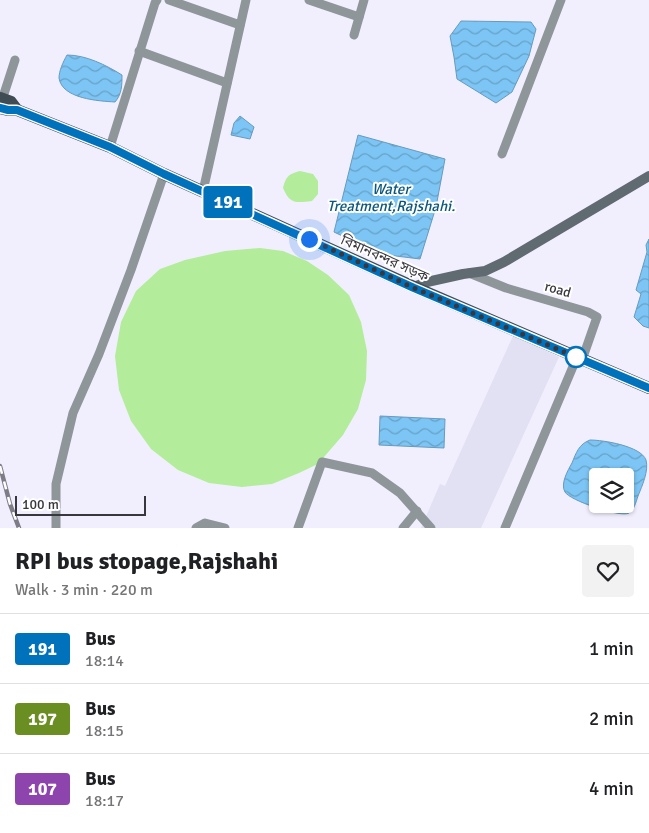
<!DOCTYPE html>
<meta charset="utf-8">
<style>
:root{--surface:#fff;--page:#f2f2f2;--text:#202124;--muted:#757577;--line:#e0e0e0}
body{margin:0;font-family:Signika,"Noto Sans Bengali",sans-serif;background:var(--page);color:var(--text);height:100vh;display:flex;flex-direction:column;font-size:19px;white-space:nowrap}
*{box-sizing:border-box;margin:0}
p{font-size:16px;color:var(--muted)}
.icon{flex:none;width:28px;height:28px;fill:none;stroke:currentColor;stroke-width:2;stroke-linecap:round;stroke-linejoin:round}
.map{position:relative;height:528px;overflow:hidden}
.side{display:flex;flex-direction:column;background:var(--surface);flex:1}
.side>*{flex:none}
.badge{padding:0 10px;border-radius:4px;font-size:18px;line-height:32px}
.tools{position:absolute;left:589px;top:468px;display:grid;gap:10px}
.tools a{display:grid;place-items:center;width:45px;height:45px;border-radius:5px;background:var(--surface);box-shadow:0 1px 4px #0004;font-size:25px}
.scale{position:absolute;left:15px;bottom:12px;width:131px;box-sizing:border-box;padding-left:5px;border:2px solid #38373e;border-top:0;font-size:14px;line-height:18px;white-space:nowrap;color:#38373e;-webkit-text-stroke:4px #fefefe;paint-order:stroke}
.you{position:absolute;width:25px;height:25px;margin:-12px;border:4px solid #fff;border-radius:50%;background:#1a73e8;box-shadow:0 0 0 8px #1a73e833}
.map>.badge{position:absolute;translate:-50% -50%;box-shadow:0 0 0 2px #fff}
.round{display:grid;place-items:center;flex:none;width:52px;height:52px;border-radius:5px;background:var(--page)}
.overview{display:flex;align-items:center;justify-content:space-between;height:85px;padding:0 15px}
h1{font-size:24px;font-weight:700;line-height:38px}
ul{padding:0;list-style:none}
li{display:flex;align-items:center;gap:15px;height:70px;padding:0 15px;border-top:1px solid var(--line)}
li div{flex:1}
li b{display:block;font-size:19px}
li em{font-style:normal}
li .badge{min-width:55px;font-weight:700;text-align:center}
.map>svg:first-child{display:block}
.built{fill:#e2e0f3}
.grass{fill:#b3ec9b}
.water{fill:url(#water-waves);stroke:#689abd;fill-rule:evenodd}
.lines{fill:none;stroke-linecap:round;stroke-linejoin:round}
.minor{stroke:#8e969a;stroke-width:9}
.secondary{stroke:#5f6a71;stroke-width:10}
.primary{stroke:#3f4c54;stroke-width:12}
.rail-casing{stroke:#7e7c86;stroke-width:4.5}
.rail{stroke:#fefefe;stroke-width:2.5;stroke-dasharray:8;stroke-linecap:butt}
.line-casing{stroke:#fff;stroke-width:11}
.line{stroke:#0072bc;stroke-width:8}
.walk{stroke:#38373e;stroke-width:5;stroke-dasharray:0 9}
.stop-dot{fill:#fff;stroke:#0072bc;stroke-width:2.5}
.labels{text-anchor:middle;stroke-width:4;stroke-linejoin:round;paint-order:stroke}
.street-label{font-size:14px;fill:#38373e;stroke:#fefefe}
.water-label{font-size:15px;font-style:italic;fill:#0b587e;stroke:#fefefe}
</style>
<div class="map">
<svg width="649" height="528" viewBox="0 0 649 528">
<defs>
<pattern id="water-waves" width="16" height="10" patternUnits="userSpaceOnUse" patternTransform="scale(1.25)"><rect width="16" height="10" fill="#7cc5f4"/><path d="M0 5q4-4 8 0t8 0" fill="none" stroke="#67a1c7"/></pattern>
</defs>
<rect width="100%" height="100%" fill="#f1effe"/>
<polygon class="built" points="513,336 559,357 481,528 421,528 440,484 445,486"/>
<g class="grass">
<path d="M 300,171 L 313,174 L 318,181 L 318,194 L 312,201 C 295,203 290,204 283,188 C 286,177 288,174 300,171 Z"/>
<polygon points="260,248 283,251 307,261 328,275 349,295 361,322 367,351 366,380 358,409 343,435 324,457 322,462 299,473 272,484 242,487 209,483 178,470 151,449 131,421 119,390 115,356 121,322 136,291 160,269 185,260 225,251"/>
</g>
<g class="water">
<polygon points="461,21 531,22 536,29 529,56 512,92 496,103 457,79 454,57 450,36"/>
<path d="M 67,55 C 86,55 106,65 122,75 C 122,85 122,94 115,102 C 99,101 62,99 59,78 C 59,71 63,62 67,55 Z"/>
<polygon points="240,116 254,127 250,139 231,135 234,123"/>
<polygon points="358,135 445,159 436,207 420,259 380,254 334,232"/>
<polygon points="649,239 649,328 643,326 634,317 641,294 636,290 647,252 646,245"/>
<polygon points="380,416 445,419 444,448 379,445"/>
<path d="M 590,440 C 603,440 641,446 646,460 C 649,471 642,486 638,496 C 636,502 634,510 629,513 C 620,518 569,500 565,492 C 560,484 568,470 572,463 C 576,453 579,444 590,440 ZM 598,476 L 625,476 L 625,504 L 598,504 Z"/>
</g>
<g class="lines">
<g class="minor">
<polyline points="169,0 240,25"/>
<polyline points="309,0 359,17"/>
<polyline points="354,35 364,0"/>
<polyline points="139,51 227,83"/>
<polyline points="1,103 15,60"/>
<polyline points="110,147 155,3 157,0"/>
<polyline points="502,154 561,0"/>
<polyline points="203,191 246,0"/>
<polyline points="469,273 506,288 588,312 597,317 582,360"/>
<polyline points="56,528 56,484 73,413 99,354 131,270 164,174"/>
<polyline points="196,528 205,523 225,528"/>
<polyline points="298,528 322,462 372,473 400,493 431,528"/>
<polyline points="403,528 417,511"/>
<polyline points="505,528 577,357"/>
</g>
<polyline class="secondary" points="414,287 427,282 463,274 485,271 504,262 649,176"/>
<g class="primary">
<polyline points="0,98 11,102 17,110"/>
<polyline points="0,108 8,110 17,110 110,147 164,174 414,287 649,388"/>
</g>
<g class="rail-casing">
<polyline id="rail" points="0,466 10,504 19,528"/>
</g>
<use href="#rail" class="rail"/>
</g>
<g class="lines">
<g class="line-casing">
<polyline id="line" points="0,108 8,110 17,110 110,147 164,174 414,288 649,388"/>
</g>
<use href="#line" class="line"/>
<polyline class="walk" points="309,239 414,288 576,357"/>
</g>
<circle class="stop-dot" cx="576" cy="357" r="10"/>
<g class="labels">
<g class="street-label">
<text transform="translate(385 258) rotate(24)" y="5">বিমানবন্দর সড়ক</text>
<text transform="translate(558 289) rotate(16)" y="5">road</text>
</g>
<g class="water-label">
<text x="391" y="194">Water<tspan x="391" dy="17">Treatment,Rajshahi.</tspan></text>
</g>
</g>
</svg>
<div class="tools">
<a><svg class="icon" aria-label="layers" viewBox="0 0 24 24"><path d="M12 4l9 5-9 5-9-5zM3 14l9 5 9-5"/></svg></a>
</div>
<div class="scale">100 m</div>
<div class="you" style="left:309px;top:239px"></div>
<b class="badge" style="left:228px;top:202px;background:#0072bc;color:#fff">191</b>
</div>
<section class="side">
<div class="overview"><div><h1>RPI bus stopage,Rajshahi</h1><p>Walk · 3 min · 220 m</p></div><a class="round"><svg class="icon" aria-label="heart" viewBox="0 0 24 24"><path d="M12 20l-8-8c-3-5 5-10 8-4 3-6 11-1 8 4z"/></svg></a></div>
<ul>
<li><span class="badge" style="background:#0072bc;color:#fff">191</span><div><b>Bus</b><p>18:14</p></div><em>1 min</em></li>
<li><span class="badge" style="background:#6b8e23;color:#fff">197</span><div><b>Bus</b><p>18:15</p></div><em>2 min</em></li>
<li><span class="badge" style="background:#8e44ad;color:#fff">107</span><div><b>Bus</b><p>18:17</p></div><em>4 min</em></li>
</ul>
</section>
